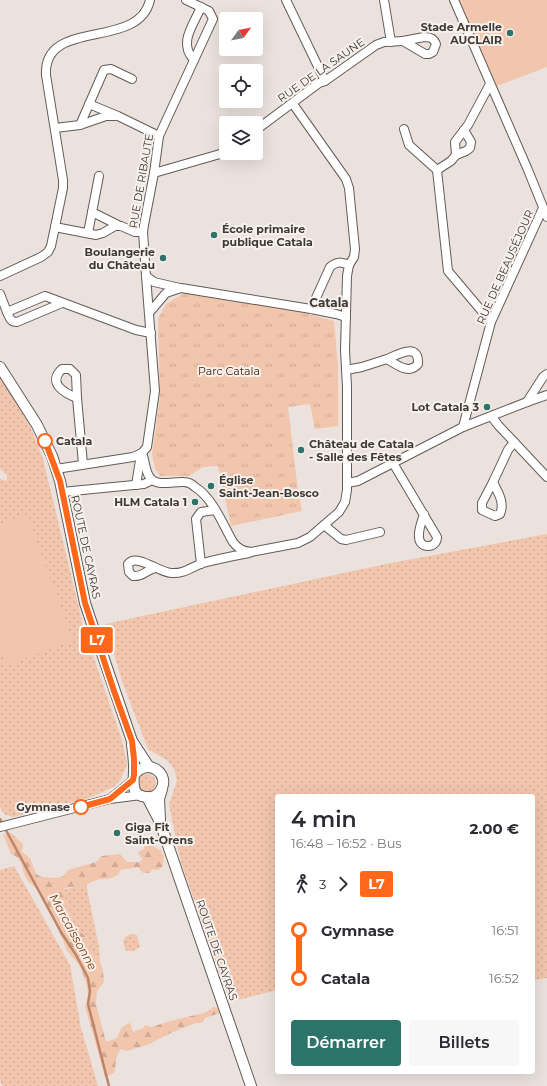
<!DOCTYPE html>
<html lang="fr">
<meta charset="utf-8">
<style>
:root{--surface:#fff;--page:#f7f7f7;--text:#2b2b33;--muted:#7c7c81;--accent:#2c7369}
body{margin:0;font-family:Montserrat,sans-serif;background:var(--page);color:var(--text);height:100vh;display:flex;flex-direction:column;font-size:15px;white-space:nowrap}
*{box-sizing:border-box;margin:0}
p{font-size:13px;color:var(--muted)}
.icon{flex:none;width:22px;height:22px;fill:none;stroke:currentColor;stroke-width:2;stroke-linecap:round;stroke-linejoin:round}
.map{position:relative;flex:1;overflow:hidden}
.panel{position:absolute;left:275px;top:794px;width:260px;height:280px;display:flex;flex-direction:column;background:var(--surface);border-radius:4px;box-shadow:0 4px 16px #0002}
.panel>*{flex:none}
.badge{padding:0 8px;border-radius:3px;font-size:14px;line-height:26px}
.needle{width:26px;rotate:57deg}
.buttons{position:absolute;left:219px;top:12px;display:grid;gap:8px}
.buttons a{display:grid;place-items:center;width:44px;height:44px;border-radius:4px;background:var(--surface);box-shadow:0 4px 16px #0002;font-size:20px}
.map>.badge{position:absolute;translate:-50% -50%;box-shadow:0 0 0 2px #fff}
.legs{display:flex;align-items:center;gap:6px;height:44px;padding:0 16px;font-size:13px}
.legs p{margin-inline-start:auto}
.overview{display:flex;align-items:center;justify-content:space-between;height:68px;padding:0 16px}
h1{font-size:22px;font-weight:600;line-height:30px}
.action{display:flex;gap:8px;margin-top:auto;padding:8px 16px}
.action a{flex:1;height:46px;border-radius:4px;background:var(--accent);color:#fff;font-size:16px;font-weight:600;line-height:46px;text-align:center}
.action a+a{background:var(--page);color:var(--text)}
ul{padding:0 16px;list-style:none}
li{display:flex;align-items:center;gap:14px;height:48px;font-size:15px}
li i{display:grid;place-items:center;width:6px;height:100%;margin:0 5px;background:currentColor}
li i::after{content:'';width:10px;height:10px;margin:-5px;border:3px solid;border-radius:50%;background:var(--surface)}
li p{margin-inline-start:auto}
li:first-child i{background:linear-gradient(#0000 50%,currentColor 0)}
li:last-child i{background:linear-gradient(currentColor 50%,#0000 0)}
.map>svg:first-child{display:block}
.grass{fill:url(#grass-dots)}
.forest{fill:url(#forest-firs)}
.park{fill:url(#park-tufts)}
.pitch{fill:#f2c5ad}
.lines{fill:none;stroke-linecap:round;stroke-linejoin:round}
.stream{stroke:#bd8669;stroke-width:2.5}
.minor-casing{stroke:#625b57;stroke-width:10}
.tertiary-casing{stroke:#625b57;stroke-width:12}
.minor{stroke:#fff;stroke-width:8}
.tertiary{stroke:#fff;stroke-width:10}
.line-1-casing{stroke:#fff;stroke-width:9}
.line-1{stroke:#ff671b;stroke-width:6}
.poi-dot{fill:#2c7369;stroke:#f8f0eb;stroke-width:1.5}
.stop-1-dot{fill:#fff;stroke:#ff671b;stroke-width:2}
.labels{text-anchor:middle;stroke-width:4;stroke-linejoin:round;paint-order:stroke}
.poi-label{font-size:11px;font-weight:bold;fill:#3d3937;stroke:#f8f0eb;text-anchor:end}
.street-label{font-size:11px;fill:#3d3937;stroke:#f8f0eb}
.park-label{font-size:11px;fill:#45210a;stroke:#f8f0eb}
.stop-label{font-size:11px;font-weight:bold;fill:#3d3937;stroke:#f8f0eb;text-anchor:start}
.neighbourhood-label{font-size:12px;font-weight:bold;fill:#3d3937;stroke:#f8f0eb}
.water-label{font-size:12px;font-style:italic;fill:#7f3b0e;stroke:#f8f0eb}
</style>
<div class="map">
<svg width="547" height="1086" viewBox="0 0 547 1086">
<defs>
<pattern id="grass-dots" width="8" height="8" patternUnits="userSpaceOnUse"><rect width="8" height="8" fill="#f2c5ad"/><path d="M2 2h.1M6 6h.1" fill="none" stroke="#d0aa95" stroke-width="1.8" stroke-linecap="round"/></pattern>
<pattern id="forest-firs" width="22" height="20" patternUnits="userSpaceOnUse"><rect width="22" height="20" fill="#f2c5ad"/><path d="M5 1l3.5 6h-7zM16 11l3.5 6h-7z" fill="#d0aa95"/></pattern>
<pattern id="park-tufts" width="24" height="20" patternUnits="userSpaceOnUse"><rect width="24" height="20" fill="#f2c5ad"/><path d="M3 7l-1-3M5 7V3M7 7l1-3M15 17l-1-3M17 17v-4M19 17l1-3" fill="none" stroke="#d0aa95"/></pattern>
</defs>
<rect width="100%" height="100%" fill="#ebe2de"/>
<g class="grass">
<polygon points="0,377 31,428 43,459 84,629 122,740 127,764 121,779 115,786 105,791 88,798 13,817 4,814 0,807 0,646 7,665 27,515 0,524 0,479 7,481 7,475 0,469"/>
<polygon points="547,534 547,978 533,980 533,796 277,796 277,990 230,1002 180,859 169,805 177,780 174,769 168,761 148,749 122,681 105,624 386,564"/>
<circle cx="147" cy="783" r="9"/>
<polygon points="14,866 70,965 81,1028 98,1086 2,1086 0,1079 0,870"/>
<path d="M 86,884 L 99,947 L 100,961 L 90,953 C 91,938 87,936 75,928 L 63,890 Z"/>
<polygon points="131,934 137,935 140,947 133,951 126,951 123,942 125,937"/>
</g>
<path class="forest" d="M 11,833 L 23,844 L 22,852 L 30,858 L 36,874 L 42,877 L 58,878 L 63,876 L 68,870 L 96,862 L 102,856 L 120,854 L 127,862 L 140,862 L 143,858 L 140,857 L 138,852 L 144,849 L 145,845 L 151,844 L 159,850 L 161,849 L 161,852 L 164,855 L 163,866 L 158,870 L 152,869 L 150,873 L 143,873 L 138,867 L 120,870 L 119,874 C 111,879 111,878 103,879 C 96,879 87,884 81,888 C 75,887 69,885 63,890 L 75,928 C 87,937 91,938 90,953 L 100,961 L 103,971 L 104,982 L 97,991 L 96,1004 L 106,1042 L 117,1038 C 120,1031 121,1025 130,1023 L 133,1032 L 143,1028 L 145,1025 L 151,1027 L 174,1020 L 204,1013 L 214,1007 L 218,1008 L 220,1013 L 205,1018 L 202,1023 L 196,1023 L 173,1032 L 147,1045 L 127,1051 L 121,1049 C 119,1052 116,1057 116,1061 C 114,1073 118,1072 105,1077 L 85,1006 C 91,994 86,983 82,971 C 79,963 73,958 68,952 C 65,949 64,942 62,938 C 55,922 48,906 39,891 C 35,886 29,884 26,878 C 21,868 24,859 11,854 C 8,848 7,841 3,835 Z"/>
<polygon class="park" points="184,293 293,310 334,321 338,366 338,426 315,429 310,404 288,407 298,491 302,511 231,526 218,466 203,467 189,476 160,476 155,468 152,454 160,397 158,319 166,304"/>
<g class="pitch">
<polygon points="459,0 547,0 547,67 497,86"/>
<polygon points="27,514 73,641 7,665 0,646 0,524"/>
</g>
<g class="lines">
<polyline class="stream" points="0,819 61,932 76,955 88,978 90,991 88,1004 109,1086"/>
<g class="minor-casing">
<g id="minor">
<polyline points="286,0 325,81"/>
<polyline points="384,0 391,42"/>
<polyline points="454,0 528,170 547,217"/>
<path d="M 424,37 C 430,37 434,38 436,44 L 433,52 L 429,54 L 425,54 L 403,41 Z"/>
<path d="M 194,60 C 178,43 193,26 201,7"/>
<polyline points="89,104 118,116 159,136"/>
<polyline points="293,104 346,179 349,188 355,249 354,257 349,265"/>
<polyline points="80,125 104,70 111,69 132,79"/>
<polyline points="55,128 80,125 106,116 115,116"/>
<polyline points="404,129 409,145 437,170"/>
<polyline points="256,130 319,83 325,81 376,45 384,42 403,41"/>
<polyline points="464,130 471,142 470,148 466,151 456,155 451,161 437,170 448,271 491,322"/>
<polyline points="456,155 455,142 468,125 490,84"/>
<polyline points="154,173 220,154 226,151"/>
<polyline points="92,212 120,226"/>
<polyline points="55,227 96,235 103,233 115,226 121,226 135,232 143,232"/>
<polyline points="88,233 99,176"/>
<path d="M 0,276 L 41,257 L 48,252 L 51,246 L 55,227 L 63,188 L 63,180 L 46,75 C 43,17 139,51 150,0"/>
<polyline points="146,276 154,282 180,288"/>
<polyline points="0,294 7,312 45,296 136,330 151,333"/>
<path d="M 7,312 C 10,318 10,322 17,322 L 62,303"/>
<polyline points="149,313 166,293 181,288 311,309 336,314 346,317"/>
<path d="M 62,369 L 70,369 L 76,375 L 77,398 C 64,393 47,383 62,369 Z"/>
<path d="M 346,370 L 362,367 L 387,359 C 397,365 409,375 418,364 C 419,342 399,354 387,359"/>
<polyline points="77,398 83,464"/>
<polyline points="527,402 543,377 547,374"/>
<polyline points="492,417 498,425 547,477"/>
<polyline points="463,427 491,322 543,208"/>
<path d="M 142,453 C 145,460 145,470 149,476 C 155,488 173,481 184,482 C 188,482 192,484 195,487 C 213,498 223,525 233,542 C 238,549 243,551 251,552 L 298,543 L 310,537 L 339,512 L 345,502 L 347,490 L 347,387 L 345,350 L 347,276 L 349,265 C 341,262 337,261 330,267 L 311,309"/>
<path d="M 393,463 L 437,537 C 437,549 419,549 419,537 C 418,530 422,521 424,514"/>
<polyline points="56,469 133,457 142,453 147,447 155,391 146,276 143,232 144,225 154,173 159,136 213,19 209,11 186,0"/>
<path d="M 493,482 C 498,493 505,502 500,514 L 495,516 L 482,510 L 482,503 Z"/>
<polyline points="493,482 508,450 514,442"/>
<polyline points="347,483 358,481 463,427 527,402 547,395"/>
<polyline points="136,485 141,454"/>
<polyline points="62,492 144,484 152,480"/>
<polyline points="324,525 341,539 346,540 380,532"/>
<polyline points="201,564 196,519 201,512 215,510"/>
<path d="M 155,568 C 146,570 143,577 133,576 L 129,572 L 128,564 C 137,553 158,572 171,573 C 185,574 191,567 203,563 C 218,559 233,556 249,553"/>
<polyline points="110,799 133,780"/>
<polyline points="0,827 110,799 141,795"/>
</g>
</g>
<g class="tertiary-casing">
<g id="tertiary">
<polyline points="0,367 37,425 52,456 60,481 85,603 92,624 132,741 149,767"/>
<path d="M 132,745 C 133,752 134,760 134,767 C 135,778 128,796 147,797 C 152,798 157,795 160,791 C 172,775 148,756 134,775"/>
<polyline points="147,797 160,822 251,1086"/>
<polyline points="160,820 159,799 162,789"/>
</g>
</g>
<use href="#minor" class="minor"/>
<use href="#tertiary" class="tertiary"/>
</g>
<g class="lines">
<g class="line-1-casing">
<polyline id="line-1" points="45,441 60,481 85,603 114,691 132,741 134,759 134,775 133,780 110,799 81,807"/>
</g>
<use href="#line-1" class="line-1"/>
</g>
<g class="poi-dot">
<circle cx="510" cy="33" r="4"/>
<circle cx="214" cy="235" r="4"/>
<circle cx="163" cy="258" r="4"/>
<circle cx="487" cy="407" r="4"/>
<circle cx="301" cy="450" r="4"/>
<circle cx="211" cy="486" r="4"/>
<circle cx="195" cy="502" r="4"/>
<circle cx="117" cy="833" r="4"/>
</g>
<g class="stop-1-dot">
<circle cx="45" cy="441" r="7"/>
<circle cx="81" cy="807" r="7"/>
</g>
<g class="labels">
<g class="poi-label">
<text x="502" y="31">Stade Armelle<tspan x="502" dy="13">AUCLAIR</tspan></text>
<text x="222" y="233" text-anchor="start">École primaire<tspan x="222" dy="13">publique Catala</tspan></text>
<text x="155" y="256">Boulangerie<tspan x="155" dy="13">du Château</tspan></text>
<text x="479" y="411">Lot Catala 3</text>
<text x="309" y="448" text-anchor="start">Château de Catala<tspan x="309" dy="13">- Salle des Fêtes</tspan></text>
<text x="219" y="484" text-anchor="start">Église<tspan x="219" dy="13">Saint-Jean-Bosco</tspan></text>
<text x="187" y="506">HLM Catala 1</text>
<text x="125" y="831" text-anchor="start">Giga Fit<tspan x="125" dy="13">Saint-Orens</tspan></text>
</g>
<g class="street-label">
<text transform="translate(321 70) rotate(-35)" y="4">RUE DE LA SAUNE</text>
<text transform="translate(141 181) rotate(-80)" y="4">RUE DE RIBAUTE</text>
<text transform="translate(505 267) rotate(-66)" y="4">RUE DE BEAUSÉJOUR</text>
<text transform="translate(86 547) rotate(78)" y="4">ROUTE DE CAYRAS</text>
<text transform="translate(217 950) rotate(71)" y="4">ROUTE DE CAYRAS</text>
</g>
<g class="park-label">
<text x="229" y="375">Parc Catala</text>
</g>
<g class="stop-label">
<text x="56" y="445">Catala</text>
<text x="70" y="811" text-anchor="end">Gymnase</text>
</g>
<g class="neighbourhood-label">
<text x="329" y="307">Catala</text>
</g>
<g class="water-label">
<text transform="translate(73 932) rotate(61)" y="4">Marcaissonne</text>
</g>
</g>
</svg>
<div class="buttons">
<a><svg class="needle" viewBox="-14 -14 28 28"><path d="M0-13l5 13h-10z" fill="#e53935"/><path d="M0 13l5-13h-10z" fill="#7c7c81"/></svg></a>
<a><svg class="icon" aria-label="locate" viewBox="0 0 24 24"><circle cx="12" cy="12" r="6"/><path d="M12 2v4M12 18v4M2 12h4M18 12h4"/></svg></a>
<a><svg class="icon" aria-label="layers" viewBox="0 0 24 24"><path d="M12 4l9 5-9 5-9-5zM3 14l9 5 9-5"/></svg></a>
</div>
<b class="badge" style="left:97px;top:640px;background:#ff671b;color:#fff">L7</b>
<section class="panel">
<div class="overview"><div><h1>4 min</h1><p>16:48 – 16:52 · Bus</p></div><b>2.00 €</b></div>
<div class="legs"><svg class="icon" aria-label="walk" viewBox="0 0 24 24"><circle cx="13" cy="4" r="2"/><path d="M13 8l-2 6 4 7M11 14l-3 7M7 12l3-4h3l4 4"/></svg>3<svg class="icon" aria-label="forward" viewBox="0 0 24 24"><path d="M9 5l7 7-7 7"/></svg><b class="badge" style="background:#ff671b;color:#fff">L7</b></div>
<ul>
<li><i style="color:#ff671b"></i><b>Gymnase</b><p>16:51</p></li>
<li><i style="color:#ff671b"></i><b>Catala</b><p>16:52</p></li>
</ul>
<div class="action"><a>Démarrer</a><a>Billets</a></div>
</section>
</div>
